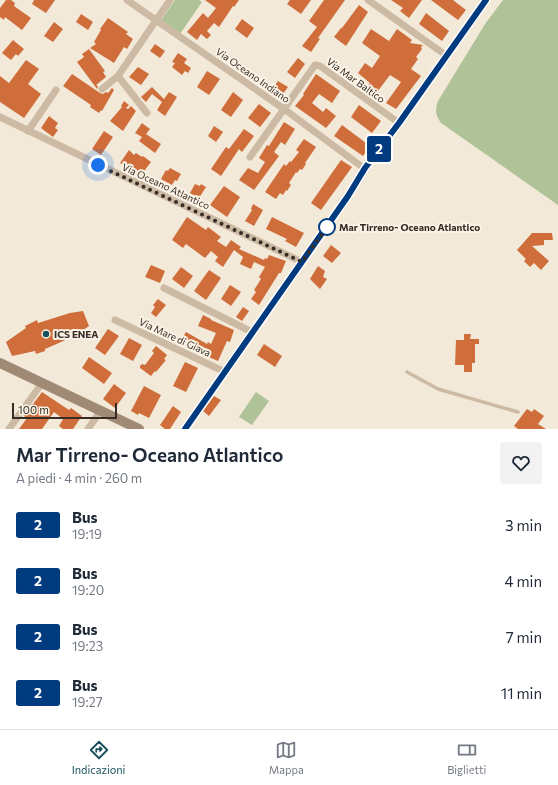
<!DOCTYPE html>
<html lang="it">
<meta charset="utf-8">
<style>
:root{--surface:#fff;--page:#f2f2f3;--text:#1f2937;--muted:#747a83;--line:#e0e1e3;--accent:#19505b}
body{margin:0;font-family:Commissioner,sans-serif;background:var(--page);color:var(--text);height:100vh;display:flex;flex-direction:column;font-size:15px;white-space:nowrap}
*{box-sizing:border-box;margin:0}
p{font-size:13px;color:var(--muted)}
.icon{flex:none;width:22px;height:22px;fill:none;stroke:currentColor;stroke-width:2;stroke-linecap:round;stroke-linejoin:round}
.map{position:relative;height:429px;overflow:hidden}
.drawer{display:flex;flex-direction:column;background:var(--surface);flex:1}
.drawer>*{flex:none}
.badge{padding:0 8px;border-radius:3px;font-size:14px;line-height:26px}
.scale{position:absolute;left:12px;bottom:10px;width:105px;box-sizing:border-box;padding-left:4px;border:2px solid #372d26;border-top:0;font-size:11px;line-height:14px;white-space:nowrap;color:#372d26;-webkit-text-stroke:3px #fbf3e6;paint-order:stroke}
.you{position:absolute;width:20px;height:20px;margin:-10px;border:3px solid #fff;border-radius:50%;background:#1a73e8;box-shadow:0 0 0 6px #1a73e833}
.map>.badge{position:absolute;translate:-50% -50%;box-shadow:0 0 0 2px #fff}
.round{display:grid;place-items:center;flex:none;width:42px;height:42px;border-radius:4px;background:var(--page)}
.head{display:flex;align-items:center;justify-content:space-between;height:68px;padding:0 16px}
h1{font-size:19px;font-weight:600;line-height:30px}
ul{padding:0;list-style:none}
li{display:flex;align-items:center;gap:12px;height:56px;padding:0 16px}
li div{flex:1}
li b{display:block;font-size:15px}
li em{font-style:normal}
li .badge{min-width:44px;font-weight:700;text-align:center}
.tabs{display:flex;justify-content:space-around;align-items:center;height:56px;border-top:1px solid var(--line);background:var(--surface);font-size:11px;color:var(--muted)}
.tabs a{display:grid;justify-items:center;gap:2px}
.tabs .current{color:var(--accent)}
.map>svg:first-child{display:block}
.green{fill:#b0c398}
.building{fill:#cf6e3b}
.lines{fill:none;stroke-linecap:round;stroke-linejoin:round}
.lane{stroke:#ccbaa4;stroke-width:3.5}
.street{stroke:#ccbaa4;stroke-width:7}
.secondary{stroke:#a08975;stroke-width:10}
.line-casing{stroke:#fff;stroke-width:9}
.line{stroke:#003b80;stroke-width:6}
.walk{stroke:#372d26;stroke-width:4;stroke-dasharray:0 7.2}
.stop-dot{fill:#fff;stroke:#003b80;stroke-width:2}
.poi-dot{fill:#19505b;stroke:#fbf3e6;stroke-width:1.5}
.labels{text-anchor:middle;stroke-width:4;stroke-linejoin:round;paint-order:stroke}
.street-label{font-size:10px;fill:#372d26;stroke:#fbf3e6}
.stop-label{font-size:10px;font-weight:bold;fill:#372d26;stroke:#fbf3e6;text-anchor:start}
.poi-label{font-size:10px;font-weight:bold;fill:#372d26;stroke:#fbf3e6;text-anchor:start}
</style>
<div class="map">
<svg width="558" height="429" viewBox="0 0 558 429">
<rect width="100%" height="100%" fill="#f3e9d9"/>
<g class="green">
<polygon points="175,0 199,0 202,2 180,34 161,20"/>
<path d="M 503,0 L 558,0 L 558,205 L 441,123 C 435,115 435,110 438,101 L 485,24 Z"/>
<polygon points="256,392 269,401 252,425 239,417"/>
</g>
<g class="building">
<polygon points="6,0 11,0 15,3 14,6 31,18 22,30 5,17 4,20 0,17 0,8"/>
<polygon points="34,0 55,0 46,13 32,4"/>
<polygon points="205,0 239,0 234,7 233,6 219,27 214,23 207,31 211,35 207,39 201,34 197,40 187,32 203,13 208,18 216,8"/>
<polygon points="290,0 311,0 301,14 287,4"/>
<polygon points="324,0 345,0 318,38 320,39 311,52 302,46 317,27 309,21"/>
<polygon points="391,0 422,0 409,18 400,11 403,8"/>
<polygon points="431,0 453,0 466,10 458,20"/>
<polygon points="359,5 368,12 346,46 334,37 341,28 342,28"/>
<polygon points="426,13 449,31 442,41 419,24"/>
<polygon points="81,14 93,22 88,30 76,22"/>
<polygon points="108,18 128,32 126,34 133,39 127,49 124,47 114,63 90,48 96,44 94,42 101,30 100,29"/>
<polygon points="242,19 254,28 247,38 235,29"/>
<polygon points="54,22 63,29 53,42 44,36"/>
<polygon points="371,29 389,41 397,29 412,40 410,43 423,45 421,47 422,49 416,57 418,59 411,69 421,76 396,109 386,103 401,82 390,75 374,96 365,89 370,83 358,73 365,63 372,68 380,56 362,43"/>
<polygon points="13,40 24,49 18,56 16,54 11,60 2,53"/>
<polygon points="155,44 165,51 160,58 150,51"/>
<polygon points="89,49 105,71 103,72 106,77 96,85 98,86 97,89 77,62 84,57 82,54"/>
<polygon points="178,53 187,59 184,63 191,68 188,73 185,71 182,75 172,67 175,63 172,62"/>
<polygon points="298,58 305,64 295,78 287,72"/>
<polygon points="26,60 39,69 28,84 41,94 24,118 0,102 0,76 9,83"/>
<polygon points="138,67 149,74 141,85 129,77"/>
<polygon points="207,71 220,79 209,95 197,87"/>
<polygon points="72,74 100,93 103,94 106,92 108,93 112,88 114,90 102,111 101,110 99,113 90,107 91,105 63,86"/>
<polygon points="316,74 340,91 332,103 319,94 312,103 323,112 326,108 336,116 326,128 295,106 304,95 303,94"/>
<polygon points="278,81 288,87 281,97 271,91"/>
<polygon points="152,87 164,99 169,92 177,97 165,116 157,110 162,102 152,94 146,102 141,97"/>
<polygon points="233,92 243,100 231,117 221,110"/>
<polygon points="124,101 129,105 126,108 128,109 131,106 136,111 123,131 110,121 122,107 121,106"/>
<polygon points="259,104 271,113 260,127 248,118"/>
<polygon points="359,105 381,121 372,133 351,117"/>
<polygon points="49,116 58,123 55,128 58,130 53,137 41,128"/>
<polygon points="284,122 295,129 285,145 281,142 274,152 279,156 254,190 239,180 248,168 258,173 265,162 259,158 267,145 269,146"/>
<polygon points="142,123 150,129 146,134 161,144 155,153 139,141 142,137 135,133"/>
<polygon points="342,125 370,146 363,156 334,136"/>
<polygon points="214,126 223,132 216,142 208,136"/>
<polygon points="244,129 254,136 242,152 239,149 221,176 211,169 226,147 229,149"/>
<polygon points="104,131 113,137 101,155 92,149"/>
<polygon points="304,139 316,147 305,163 306,164 302,170 300,169 297,173 296,172 289,183 291,185 287,191 286,190 283,195 280,193 276,199 265,192 284,164 286,166 290,161 291,162 299,152 296,150"/>
<polygon points="129,150 134,155 136,153 142,157 143,156 151,162 141,175 134,170 133,171 120,163"/>
<polygon points="341,160 352,167 321,210 311,203"/>
<polygon points="170,168 181,174 177,181 175,180 172,185 161,179 166,170 168,171"/>
<polygon points="195,184 200,186 201,184 206,187 199,198 190,193"/>
<polygon points="224,186 240,197 227,217 210,205"/>
<polygon points="253,204 263,210 254,226 245,221 252,210 251,209"/>
<polygon points="187,217 206,230 208,227 221,237 217,241 226,247 231,240 241,247 239,249 264,260 265,258 267,259 269,255 286,261 281,273 279,273 259,305 251,299 256,292 254,290 261,279 259,277 265,267 254,262 251,269 240,264 243,257 234,250 223,267 215,261 218,257 211,251 205,258 186,244 183,248 172,240"/>
<polygon points="272,217 304,233 296,247 285,241 287,239 266,229"/>
<polygon points="532,233 552,233 553,240 544,240 544,245 532,246 549,261 541,270 534,263 530,267 524,261 526,259 517,250"/>
<polygon points="331,245 341,253 332,263 323,256"/>
<polygon points="151,265 165,271 160,283 145,277"/>
<polygon points="318,266 325,271 323,277 327,279 320,289 310,279"/>
<polygon points="181,267 193,276 184,288 172,279"/>
<polygon points="209,270 221,278 206,300 194,291"/>
<polygon points="230,285 241,292 231,306 221,299"/>
<polygon points="158,299 166,305 156,317 151,313 155,307 153,305"/>
<polygon points="243,307 249,311 242,321 236,317"/>
<polygon points="83,311 89,326 79,333 61,342 45,349 45,351 36,354 35,351 12,356 6,342 26,328 25,326 37,320 38,323 70,313"/>
<polygon points="203,315 211,319 211,320 234,330 230,342 227,341 218,361 195,351 180,342 186,332 207,344 208,342 211,344 216,333 198,326"/>
<polygon points="108,329 119,336 105,355 95,348"/>
<polygon points="464,334 471,334 470,339 479,339 479,344 475,344 475,363 472,363 472,372 464,372 464,365 455,365 456,340 464,340"/>
<polygon points="129,338 142,345 133,361 120,354"/>
<polygon points="264,344 282,356 275,367 257,355"/>
<polygon points="156,346 167,355 164,359 166,360 156,372 155,371 151,376 140,368 140,366 142,364 145,365 154,353 152,351"/>
<polygon points="89,357 112,373 104,384 82,368"/>
<polygon points="185,362 198,368 186,392 173,386"/>
<polygon points="114,384 126,393 115,408 103,399"/>
<polygon points="144,386 161,395 149,418 139,413 138,415 131,411"/>
<polygon points="42,392 69,410 71,408 82,416 73,429 63,429 59,426 63,419 54,412 42,429 19,429 27,418 24,416"/>
<polygon points="214,396 221,400 209,416 203,411"/>
<polygon points="173,406 181,412 170,429 165,429 160,425"/>
<polygon points="527,409 532,412 534,409 544,416 538,424 546,429 518,429 514,426"/>
</g>
<g class="lines">
<polyline class="lane" points="407,372 438,389 518,412"/>
<g class="street">
<polyline points="127,0 284,109 365,169"/>
<polyline points="368,0 447,56"/>
<polyline points="102,89 118,76"/>
<polyline points="147,113 118,76 170,0"/>
<polyline points="0,117 302,262"/>
<polyline points="28,131 56,90"/>
<polyline points="250,157 315,65 320,66 399,123"/>
<polyline points="164,288 252,332"/>
<polyline points="115,320 225,372"/>
<polyline points="9,429 42,383"/>
<polyline points="88,429 101,410"/>
<polyline points="185,429 348,196 365,169 399,123 486,0"/>
</g>
<polyline class="secondary" points="0,363 139,429"/>
</g>
<g class="lines">
<g class="line-casing">
<polyline id="line" points="185,429 348,196 365,168 399,123 486,0"/>
</g>
<use href="#line" class="line"/>
<polyline class="walk" points="98,165 302,262 327,227"/>
</g>
<circle class="stop-dot" cx="327" cy="227" r="8"/>
<circle class="poi-dot" cx="46" cy="334" r="4"/>
<g class="labels">
<g class="street-label">
<text transform="translate(253 75) rotate(35)" y="4">Via Oceano Indiano</text>
<text transform="translate(356 80) rotate(36)" y="4">Via Mar Baltico</text>
<text transform="translate(166 186) rotate(25)" y="4">Via Oceano Atlantico</text>
<text transform="translate(175 337) rotate(25)" y="4">Via Mare di Giava</text>
</g>
<g class="stop-label">
<text x="339" y="231">Mar Tirreno- Oceano Atlantico</text>
</g>
<g class="poi-label">
<text x="54" y="338">ICS ENEA</text>
</g>
</g>
</svg>
<div class="scale">100 m</div>
<div class="you" style="left:98px;top:165px"></div>
<b class="badge" style="left:379px;top:149px;background:#003b80;color:#fff">2</b>
</div>
<section class="drawer">
<div class="head"><div><h1>Mar Tirreno- Oceano Atlantico</h1><p>A piedi · 4 min · 260 m</p></div><a class="round"><svg class="icon" aria-label="heart" viewBox="0 0 24 24"><path d="M12 20l-8-8c-3-5 5-10 8-4 3-6 11-1 8 4z"/></svg></a></div>
<ul>
<li><span class="badge" style="background:#003b80;color:#fff">2</span><div><b>Bus</b><p>19:19</p></div><em>3 min</em></li>
<li><span class="badge" style="background:#003b80;color:#fff">2</span><div><b>Bus</b><p>19:20</p></div><em>4 min</em></li>
<li><span class="badge" style="background:#003b80;color:#fff">2</span><div><b>Bus</b><p>19:23</p></div><em>7 min</em></li>
<li><span class="badge" style="background:#003b80;color:#fff">2</span><div><b>Bus</b><p>19:27</p></div><em>11 min</em></li>
</ul>
</section>
<nav class="tabs">
<a class="current"><svg class="icon" aria-label="directions" viewBox="0 0 24 24"><path d="M12 3l9 9-9 9-9-9zM9 14v-3h6M13 9l2 2-2 2"/></svg>Indicazioni</a>
<a><svg class="icon" aria-label="map" viewBox="0 0 24 24"><path d="M3 6l6-2 6 2 6-2v14l-6 2-6-2-6 2zM9 4v14M15 6v14"/></svg>Mappa</a>
<a><svg class="icon" aria-label="tickets" viewBox="0 0 24 24"><path d="M3 7h18v10H3zM15 7v10"/></svg>Biglietti</a>
</nav>
